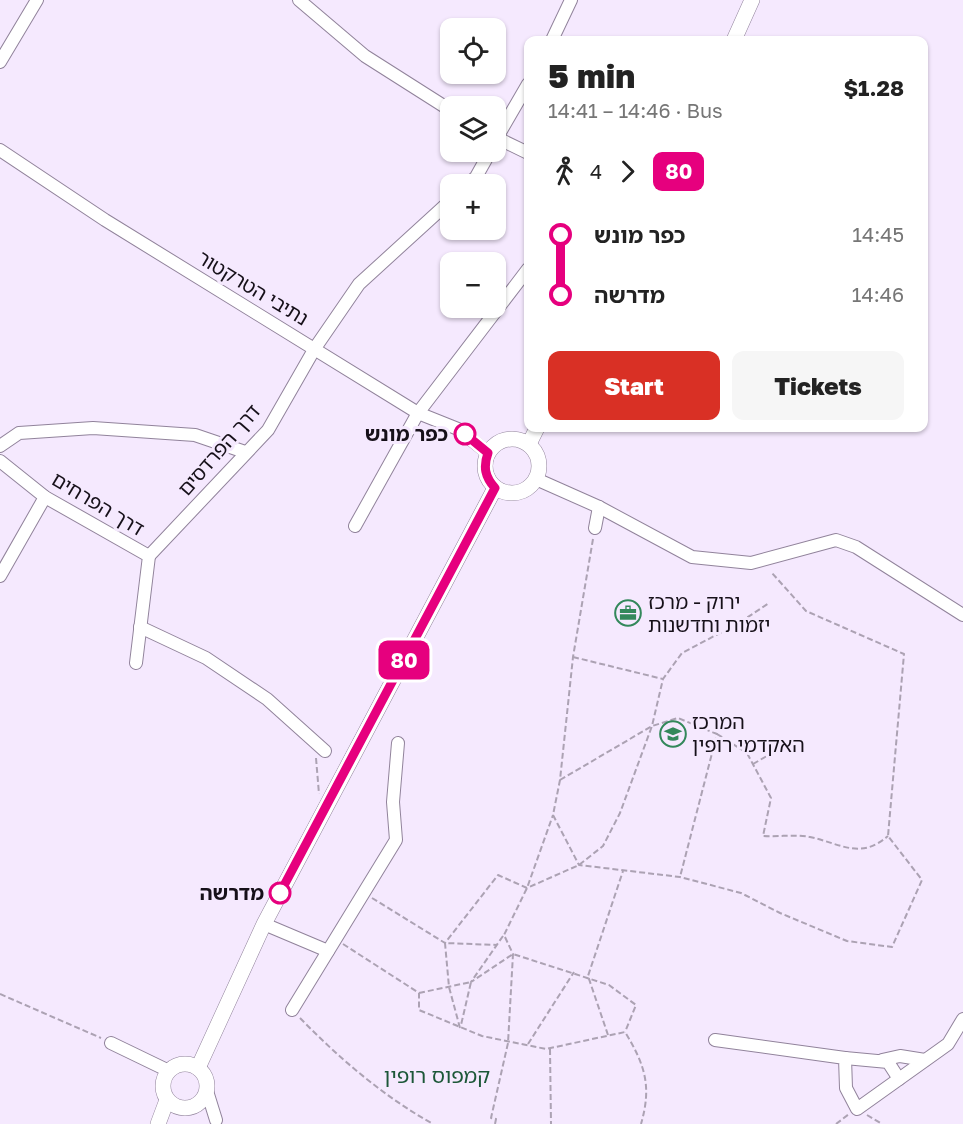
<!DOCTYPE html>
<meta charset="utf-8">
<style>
:root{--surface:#fff;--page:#f6f6f6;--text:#222;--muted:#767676;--accent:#d93025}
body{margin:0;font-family:"Golos Text","Noto Sans Hebrew",sans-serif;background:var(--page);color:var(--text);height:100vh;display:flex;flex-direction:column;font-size:22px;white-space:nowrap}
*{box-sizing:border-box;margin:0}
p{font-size:20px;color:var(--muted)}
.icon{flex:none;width:33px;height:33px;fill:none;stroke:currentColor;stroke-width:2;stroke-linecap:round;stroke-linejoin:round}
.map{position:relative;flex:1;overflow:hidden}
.side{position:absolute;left:524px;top:36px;width:404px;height:396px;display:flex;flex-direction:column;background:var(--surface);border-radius:12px;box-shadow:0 2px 4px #0004}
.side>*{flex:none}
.badge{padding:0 12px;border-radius:9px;font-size:21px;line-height:39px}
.controls{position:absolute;left:440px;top:18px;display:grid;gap:12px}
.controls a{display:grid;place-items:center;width:66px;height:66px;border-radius:12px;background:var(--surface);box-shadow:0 2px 4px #0004;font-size:30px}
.map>.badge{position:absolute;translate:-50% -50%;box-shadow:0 0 0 3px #fff}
.legs{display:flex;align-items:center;gap:9px;height:66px;padding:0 24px;font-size:20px}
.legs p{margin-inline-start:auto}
.headline{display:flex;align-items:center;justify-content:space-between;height:102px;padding:0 24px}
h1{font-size:33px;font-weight:800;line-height:45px}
.action{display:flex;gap:12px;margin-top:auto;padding:12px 24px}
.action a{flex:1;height:69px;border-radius:12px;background:var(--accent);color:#fff;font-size:24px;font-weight:800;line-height:69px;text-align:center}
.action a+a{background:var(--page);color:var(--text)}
ul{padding:0 24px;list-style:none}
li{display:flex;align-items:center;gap:21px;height:60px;font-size:22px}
li i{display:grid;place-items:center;width:9px;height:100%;margin:0 8px;background:currentColor}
li i::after{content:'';width:15px;height:15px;margin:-8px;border:4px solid;border-radius:50%;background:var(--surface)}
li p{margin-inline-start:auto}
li:first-child i{background:linear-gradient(#0000 50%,currentColor 0)}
li:last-child i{background:linear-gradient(currentColor 50%,#0000 0)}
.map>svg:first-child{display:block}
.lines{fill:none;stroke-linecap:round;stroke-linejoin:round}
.minor-casing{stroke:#91839b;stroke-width:14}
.major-casing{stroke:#91839b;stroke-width:16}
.path{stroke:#aca2b3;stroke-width:2;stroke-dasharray:6 3;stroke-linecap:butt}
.minor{stroke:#fff;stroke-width:12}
.major{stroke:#fff;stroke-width:15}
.line-1-casing{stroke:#fff;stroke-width:14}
.line-1{stroke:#e6007e;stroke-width:9}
.stop-1-dot{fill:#fff;stroke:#e6007e;stroke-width:3}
.labels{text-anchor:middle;stroke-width:6;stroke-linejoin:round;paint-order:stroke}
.street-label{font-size:20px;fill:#161019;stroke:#f5e9fe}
.stop-label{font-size:20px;font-weight:bold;fill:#161019;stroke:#f5e9fe;text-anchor:end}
.poi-label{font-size:20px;fill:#161019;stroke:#f5e9fe;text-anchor:start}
.neighbourhood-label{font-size:21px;fill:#1c5738;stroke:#f5e9fe}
</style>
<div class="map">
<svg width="963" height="1124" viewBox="0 0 963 1124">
<rect width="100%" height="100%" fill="#f5e9fe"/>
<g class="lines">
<g class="minor-casing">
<g id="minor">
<polyline points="299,0 365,56 450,110"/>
<polyline points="552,40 571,0"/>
<polyline points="0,62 37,0"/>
<polyline points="495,137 528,153"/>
<polyline points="495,141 528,84"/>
<polyline points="0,150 105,220 418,413 458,429 488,453"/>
<polyline points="468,184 476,177 490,152"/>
<polyline points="0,446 19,433 93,428 195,435 245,452"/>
<polyline points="0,461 45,497 149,556 136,663"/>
<polyline points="536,479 599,507 692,557 751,563 836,540 856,547 963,615"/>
<polyline points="355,526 418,413 528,269"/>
<polyline points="595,528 599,507"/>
<polyline points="149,556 268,430 315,348 359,284 450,201"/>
<polyline points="0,576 45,497"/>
<polyline points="140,627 206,658 267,699 325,751"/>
<polyline points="264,924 328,951"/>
<polyline points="292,1010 396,840 393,802 398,743"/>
<polyline points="715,1040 845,1058 846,1088 857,1109 948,1044 963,1019"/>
<polyline points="111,1043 169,1071"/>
<polyline points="845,1058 888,1062 899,1079"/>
<polyline points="882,1060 900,1056 925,1060"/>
<polyline points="207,1091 216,1120"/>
</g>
</g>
<g class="major-casing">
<g id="major">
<polyline points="734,40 752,0"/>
<circle cx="512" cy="466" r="27"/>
<polyline points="529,444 537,428"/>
<circle cx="185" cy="1086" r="22"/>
<polyline points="198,1068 264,924 495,488"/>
<polyline points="158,1124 167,1100"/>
</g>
</g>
<g class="path">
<polyline points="593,539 573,657 560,780 553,815 579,865 680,877 741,893 780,913 847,941 892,947 922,880 888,836 904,654 806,611 772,573"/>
<polyline points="573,657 663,679"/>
<path d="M 717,734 L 747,753 L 771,798 L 763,836 C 778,837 796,834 810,837 C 842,844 860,860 888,836"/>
<polyline points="316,758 319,794"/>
<polyline points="753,764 798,738"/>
<polyline points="560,780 652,726 678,718 717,734 680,877"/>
<polyline points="372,898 445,943 498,875 527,888 579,865 603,846 620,813 652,726 663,679 682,653 739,623 769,603"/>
<polyline points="503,936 471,982 513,954 609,985 636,1005 625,1032"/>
<path d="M 343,944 L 419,993 L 419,1010 L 482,1036 L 546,1049 L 625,1032 C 645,1065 652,1086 641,1124"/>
<polyline points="419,993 471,982 461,1025"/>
<polyline points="0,994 101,1038"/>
<path d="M 300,1018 C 340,1059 383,1096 433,1124"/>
<polyline points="460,1028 449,987 445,943 497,945"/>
<polyline points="608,1035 588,976 623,871"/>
<polyline points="528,1044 574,972"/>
<polyline points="550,1049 551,1124"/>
<polyline points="867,1115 882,1124"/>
<polyline points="495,1124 496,1119 491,1118 508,1043 513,954 504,935 527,888 553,815"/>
<polyline points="836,1124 849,1114"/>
</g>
<use href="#minor" class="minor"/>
<use href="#major" class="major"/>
</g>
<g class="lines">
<g class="line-1-casing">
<path id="line-1" d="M 280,893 L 495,488 C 485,477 483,467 488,453 L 465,434"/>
</g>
<use href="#line-1" class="line-1"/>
</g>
<defs>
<g id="office-ring" transform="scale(1.35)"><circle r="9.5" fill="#f5e9fe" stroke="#33885b" stroke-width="1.5"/><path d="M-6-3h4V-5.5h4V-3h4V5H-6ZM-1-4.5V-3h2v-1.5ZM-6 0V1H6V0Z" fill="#33885b"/></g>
<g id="university-ring" transform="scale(1.35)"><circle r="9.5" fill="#f5e9fe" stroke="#33885b" stroke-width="1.5"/><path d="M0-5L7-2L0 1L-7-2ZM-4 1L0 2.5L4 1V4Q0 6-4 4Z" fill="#33885b"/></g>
</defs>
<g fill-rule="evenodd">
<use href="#office-ring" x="628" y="613"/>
<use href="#university-ring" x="673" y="734"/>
</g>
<g class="stop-1-dot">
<circle cx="465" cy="434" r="10"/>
<circle cx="280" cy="893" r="10"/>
</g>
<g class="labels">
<g class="street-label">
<text transform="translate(253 288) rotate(31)" y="7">נתיבי הטרקטור</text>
<text transform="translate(219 450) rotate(-49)" y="7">דרך הפרדסים</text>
<text transform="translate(98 504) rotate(31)" y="7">דרך הפרחים</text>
</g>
<g class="stop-label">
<text x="448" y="441">כפר מונש</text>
<text x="264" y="900">מדרשה</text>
</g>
<g class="poi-label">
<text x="648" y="609">ירוק - מרכז<tspan x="648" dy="23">יזמות וחדשנות</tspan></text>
<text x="692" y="729">המרכז<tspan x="692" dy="23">האקדמי רופין</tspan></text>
</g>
<g class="neighbourhood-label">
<text x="437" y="1083">קמפוס רופין</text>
</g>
</g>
</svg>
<div class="controls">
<a><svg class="icon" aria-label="locate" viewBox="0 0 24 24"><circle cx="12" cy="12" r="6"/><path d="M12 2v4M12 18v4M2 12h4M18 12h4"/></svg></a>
<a><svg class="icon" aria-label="layers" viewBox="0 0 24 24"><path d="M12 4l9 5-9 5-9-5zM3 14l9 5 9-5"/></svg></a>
<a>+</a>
<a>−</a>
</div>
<b class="badge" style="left:404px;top:660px;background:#e6007e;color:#fff">80</b>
<section class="side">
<div class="headline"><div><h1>5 min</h1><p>14:41 – 14:46 · Bus</p></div><b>$1.28</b></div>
<div class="legs"><svg class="icon" aria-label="walk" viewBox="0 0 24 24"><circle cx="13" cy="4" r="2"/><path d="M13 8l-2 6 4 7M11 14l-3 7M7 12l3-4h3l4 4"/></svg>4<svg class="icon" aria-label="forward" viewBox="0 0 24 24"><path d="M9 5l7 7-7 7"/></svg><b class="badge" style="background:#e6007e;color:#fff">80</b></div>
<ul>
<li><i style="color:#e6007e"></i><b>כפר מונש</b><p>14:45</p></li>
<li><i style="color:#e6007e"></i><b>מדרשה</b><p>14:46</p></li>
</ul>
<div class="action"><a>Start</a><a>Tickets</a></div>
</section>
</div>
